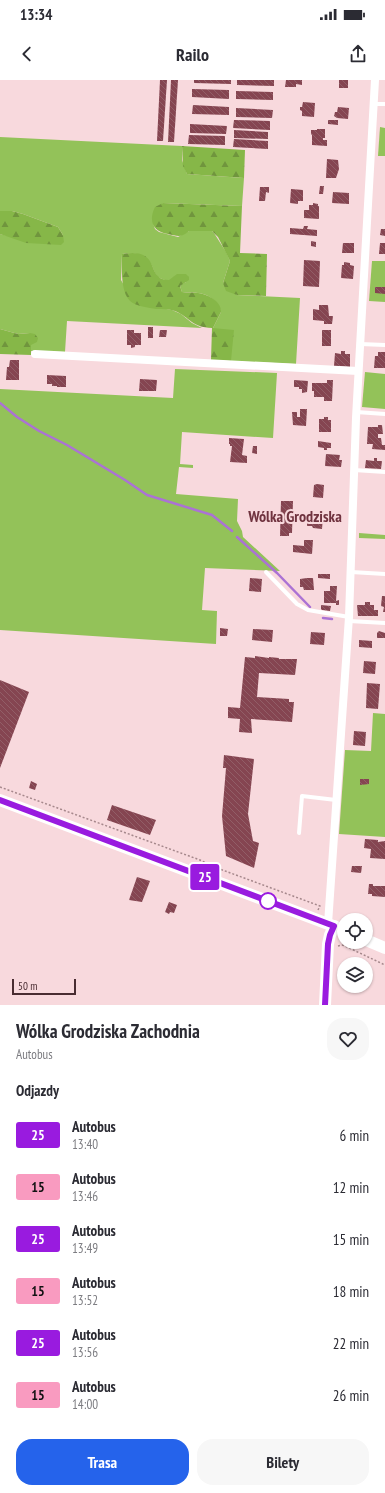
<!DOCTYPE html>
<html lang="pl">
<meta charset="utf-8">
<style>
:root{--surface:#fff;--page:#f7f7f7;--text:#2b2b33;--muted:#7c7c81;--accent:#2563eb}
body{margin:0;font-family:"PT Sans Narrow",sans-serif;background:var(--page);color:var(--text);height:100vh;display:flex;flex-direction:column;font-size:15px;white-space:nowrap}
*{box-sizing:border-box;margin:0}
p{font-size:13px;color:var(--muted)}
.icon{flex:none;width:22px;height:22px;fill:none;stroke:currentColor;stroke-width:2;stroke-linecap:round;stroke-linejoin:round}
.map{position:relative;height:925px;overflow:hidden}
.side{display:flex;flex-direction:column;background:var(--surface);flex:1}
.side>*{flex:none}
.badge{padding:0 8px;border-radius:3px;font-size:14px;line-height:26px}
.buttons{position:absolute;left:337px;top:833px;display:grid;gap:8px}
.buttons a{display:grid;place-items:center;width:36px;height:36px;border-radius:50%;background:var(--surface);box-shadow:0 1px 3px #0004;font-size:20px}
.scale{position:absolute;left:12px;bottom:10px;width:64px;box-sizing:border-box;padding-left:4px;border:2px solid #492c31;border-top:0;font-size:11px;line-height:14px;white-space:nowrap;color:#492c31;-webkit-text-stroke:3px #f8d9dd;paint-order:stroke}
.map>.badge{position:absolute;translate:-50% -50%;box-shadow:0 0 0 2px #fff}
h2{padding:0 16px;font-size:15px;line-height:36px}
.round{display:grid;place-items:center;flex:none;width:42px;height:42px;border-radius:16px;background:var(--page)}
.headline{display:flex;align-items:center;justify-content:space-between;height:68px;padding:0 16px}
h1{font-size:19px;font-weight:700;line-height:30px}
.button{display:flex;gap:8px;margin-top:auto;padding:8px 16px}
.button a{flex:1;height:46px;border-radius:16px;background:var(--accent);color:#fff;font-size:16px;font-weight:700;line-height:46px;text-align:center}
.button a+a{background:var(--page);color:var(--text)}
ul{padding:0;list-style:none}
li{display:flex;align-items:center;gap:12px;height:52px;padding:0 16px}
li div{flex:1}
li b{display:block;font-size:15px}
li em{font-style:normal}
li .badge{min-width:44px;font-weight:700;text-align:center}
.status{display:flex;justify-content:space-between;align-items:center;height:28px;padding:0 20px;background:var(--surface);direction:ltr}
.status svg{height:11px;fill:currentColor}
header{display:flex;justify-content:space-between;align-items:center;height:52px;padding:0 16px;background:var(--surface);font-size:18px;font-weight:700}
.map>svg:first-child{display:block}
.green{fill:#93c259}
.forest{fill:url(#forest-firs)}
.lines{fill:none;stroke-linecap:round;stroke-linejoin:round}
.stream{stroke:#ab72d4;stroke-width:2.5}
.building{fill:url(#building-back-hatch)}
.path{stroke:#a6888c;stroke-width:1.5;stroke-dasharray:2 2;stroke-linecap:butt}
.lane{stroke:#fff;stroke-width:4}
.street{stroke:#fff;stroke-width:8}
.secondary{stroke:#fff;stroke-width:12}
.line-casing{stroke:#fff;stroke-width:9}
.line{stroke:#991bdf;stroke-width:6}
.stop-dot{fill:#fff;stroke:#991bdf;stroke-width:2}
.labels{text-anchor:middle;stroke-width:4;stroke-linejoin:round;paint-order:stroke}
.quarter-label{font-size:16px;font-weight:bold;fill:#70333f;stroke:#f8d9dd}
</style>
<div class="status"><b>13:34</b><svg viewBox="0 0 49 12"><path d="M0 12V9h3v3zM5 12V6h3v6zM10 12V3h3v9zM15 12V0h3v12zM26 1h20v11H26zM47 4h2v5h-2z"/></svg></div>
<header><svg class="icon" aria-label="back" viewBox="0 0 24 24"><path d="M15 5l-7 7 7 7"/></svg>Railo<svg class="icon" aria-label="share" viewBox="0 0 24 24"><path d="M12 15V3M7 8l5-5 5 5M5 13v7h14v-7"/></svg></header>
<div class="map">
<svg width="385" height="925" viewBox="0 0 385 925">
<defs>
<pattern id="forest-firs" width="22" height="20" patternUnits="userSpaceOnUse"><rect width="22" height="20" fill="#86b748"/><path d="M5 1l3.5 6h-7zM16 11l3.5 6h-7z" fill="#70953d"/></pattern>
<pattern id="building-back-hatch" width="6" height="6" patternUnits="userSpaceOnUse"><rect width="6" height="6" fill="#854551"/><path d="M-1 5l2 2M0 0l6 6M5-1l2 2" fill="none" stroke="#925e67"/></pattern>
</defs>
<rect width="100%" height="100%" fill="#f8d9dd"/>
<g class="green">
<polygon points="380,47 385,48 385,76 378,76"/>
<path d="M 0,57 L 182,66 L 182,80 L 187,94 L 244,98 L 242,126 L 163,123 L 153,143 L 155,149 L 159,152 L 178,157 L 189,151 L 212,151 L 214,153 L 226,172 L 230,181 L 223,203 L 237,215 L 300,218 L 296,284 L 231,281 L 213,248 L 221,232 C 219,222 209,214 198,213 C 193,212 188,213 182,212 L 180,206 L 182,204 L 186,202 C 177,201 165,202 158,197 C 155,194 154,190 152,186 C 146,173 135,173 122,174 L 121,200 L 125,207 L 137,224 L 172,230 L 181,234 L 192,243 L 202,248 L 67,241 L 65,272 L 31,271 L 30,253 L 18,254 L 0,249 L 0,154 L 8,156 L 63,155 L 58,147 L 23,134 L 12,131 L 0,131 Z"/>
<polygon points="372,181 385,181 385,222 369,221"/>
<polygon points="175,289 277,293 273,358 182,352 180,384 193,385 193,388 179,387 176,414 238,419 237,441 242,451 243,457 280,491 205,488 202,530 217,531 216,564 0,550 0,309 173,318"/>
<polygon points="365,292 385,294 385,329 362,327"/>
<polygon points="359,453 385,455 385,459 359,458"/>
<polygon points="373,633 385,634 385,757 339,754 345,670 371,671"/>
</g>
<g class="forest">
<polygon points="182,66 245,70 244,98 187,94 183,86"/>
<path d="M 163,123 L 242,126 L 240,173 L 267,174 L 266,216 L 237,215 L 226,211 L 223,203 L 230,181 L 218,157 L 212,151 L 189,151 C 182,158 177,156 168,154 C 153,152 148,141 155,127 Z"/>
<polygon points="0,131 12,131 23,134 58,147 63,155 64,162 61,165 26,163 0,154"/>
<path d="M 122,174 C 130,173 138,172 145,176 C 156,183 151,200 169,200 L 177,194 L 186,194 L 189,197 L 189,200 L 180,206 L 182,212 C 188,213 193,212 198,213 C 208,214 222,222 221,232 L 213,248 L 234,250 L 231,281 L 211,280 L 212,248 C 191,247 191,238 175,231 C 168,229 163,229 156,229 C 149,228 135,226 130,221 C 120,211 122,187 122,174 Z"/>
<polygon points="0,249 18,254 30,253 35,254 38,258 37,262 31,265 31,275 0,274"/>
</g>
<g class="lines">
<g class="stream">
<polyline points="0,323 17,337 39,351 67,365 125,400 147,415 212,435 232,451"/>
<polyline points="237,457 277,493 310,527"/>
<polyline points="323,538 332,539"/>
</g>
</g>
<g class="building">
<polygon points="160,0 167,0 163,61 157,61"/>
<polygon points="171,0 178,0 174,62 168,62"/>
<polygon points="194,0 231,0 231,4 194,3"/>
<polygon points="237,0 274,0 274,6 237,5"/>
<polygon points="286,0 302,0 302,5 296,4 296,7 285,7"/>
<rect x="339" y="0" width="9" height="8"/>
<polygon points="192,9 229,10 229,19 192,17"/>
<polygon points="236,11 273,12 273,20 236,19"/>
<polygon points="303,22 315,23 314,37 302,36 302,31 300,30 300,27 302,27"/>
<polygon points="193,25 229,27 229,35 192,34"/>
<polygon points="338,27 349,28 348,39 337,38 334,36 335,32 337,32"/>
<polygon points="236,28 273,30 272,38 236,37"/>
<polygon points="234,40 270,41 270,50 233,48"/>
<polygon points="328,40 338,40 338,45 328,44"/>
<polygon points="190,44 227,46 226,54 190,53"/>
<polygon points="317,49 325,49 325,58 323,58 323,60 327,60 327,66 312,65 312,55 311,54 311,50 317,50"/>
<polygon points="234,50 268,52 268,59 234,58"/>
<polygon points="189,55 225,56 225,65 188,64"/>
<polygon points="234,59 268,61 268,69 233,67"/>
<polygon points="327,79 338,80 339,89 336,98 326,98"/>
<polygon points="320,106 324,106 323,114 319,114"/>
<polygon points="260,107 269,107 269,113 266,112 265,121 259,121"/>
<polygon points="291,109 303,110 303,121 298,121 298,124 290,123"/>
<polygon points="333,112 349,113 349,124 332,123"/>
<polygon points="313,123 318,124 318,126 319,126 319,139 304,138 304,130 309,130 309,125 313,125"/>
<polygon points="304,146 308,146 307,149 317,150 317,156 290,154 290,148 303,149"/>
<polygon points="381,149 385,149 385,156 380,155"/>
<polygon points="311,161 316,162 316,167 311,166"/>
<polygon points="343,163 354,163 354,173 342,173"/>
<polygon points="380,163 385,163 385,174 379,174"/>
<polygon points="304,180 320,181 319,207 303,206"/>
<polygon points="344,182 350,183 350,185 354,186 353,199 341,198 342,185 344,185"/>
<polygon points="375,207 385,207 385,214 375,213"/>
<polygon points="319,225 328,225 329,236 333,236 332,244 324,244 324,241 313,240 313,229 319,230"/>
<rect x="148" y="247" width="5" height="11"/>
<polygon points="127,250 134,250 134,253 141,253 141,265 135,265 135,267 131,268 131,265 127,265"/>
<polygon points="160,250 167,250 166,257 159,257"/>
<rect x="322" y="250" width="9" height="16"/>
<polygon points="341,271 345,271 345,274 350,274 350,287 334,286 335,273 341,274"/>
<polygon points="378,272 385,272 385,288 374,288 375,276 378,276"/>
<polygon points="10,280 19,280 19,300 6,300 7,287 9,287"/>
<polygon points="47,295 66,296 66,307 57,307 57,306 52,306 52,304 47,304"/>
<polygon points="140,299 157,300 156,311 139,311"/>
<polygon points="294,300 308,301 307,312 302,313 302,309 299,309 299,307 294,307"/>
<polygon points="327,300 333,300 332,321 324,321 324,317 314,317 314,311 312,311 312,303 327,303"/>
<polygon points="300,329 307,329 306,346 293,345 292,332 297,332 297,337 300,337"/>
<polygon points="324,337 328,337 328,340 331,340 331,352 319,352 319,339 324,339"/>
<polygon points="378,345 382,345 383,354 378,354 378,358 381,358 382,365 376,365 385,365 385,370 372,369 373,364 367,364 368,347 378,347"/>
<polygon points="229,358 244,359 242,375 247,376 247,383 230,382 232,366 230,366 230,364 229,364"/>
<polygon points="318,361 331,363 331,368 327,368 327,370 324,370 324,368 318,367"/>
<polygon points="253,366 257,366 257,374 252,373"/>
<polygon points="326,374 340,375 339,380 342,380 341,387 325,386"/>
<polygon points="374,378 377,378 377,381 382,381 381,389 365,388 366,380 374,381"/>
<polygon points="317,404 324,405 323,418 313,417 314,405"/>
<polygon points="281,421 293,421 292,453 289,453 289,456 280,456"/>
<polygon points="307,434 317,434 317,437 323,437 322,449 313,448 312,446 307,446"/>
<polygon points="304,460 313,460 312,474 293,472 293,465 304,466"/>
<polygon points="318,494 330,494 330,499 318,498"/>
<polygon points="250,498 262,499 261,512 249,511"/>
<polygon points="307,498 313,498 314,510 304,510 303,507 300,507 300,499"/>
<polygon points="330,506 337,506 336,521 339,520 339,525 336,525 336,523 324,523 324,511 330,511"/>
<polygon points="382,516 385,516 385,532 383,532 384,527 381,526"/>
<polygon points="365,522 370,522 370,525 374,525 374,530 378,530 378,536 358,536 357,525 365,525"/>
<polygon points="321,525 331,526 330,531 322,530 321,529"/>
<polygon points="220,548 228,549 227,556 220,556"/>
<polygon points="253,549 273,550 272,562 252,560"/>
<polygon points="379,551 385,553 385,558 377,558 377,553"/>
<polygon points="311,552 325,553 324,565 310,564"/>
<polygon points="359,560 372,561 372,568 359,567"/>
<polygon points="255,576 269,578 269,577 279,578 279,579 297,579 295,595 259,593 257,617 289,619 289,622 294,622 292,642 251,639 252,653 239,652 240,639 228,638 228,627 240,628 245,577 255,578"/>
<polygon points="364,581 376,582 375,594 363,593"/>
<polygon points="0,600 29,612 0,688"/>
<polygon points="367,603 380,604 378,629 366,628"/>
<polygon points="354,651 366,652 365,666 353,665"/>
<polygon points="224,675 254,679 248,734 253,761 259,763 254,788 226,776 222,736 226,688 223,688"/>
<polygon points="360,699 369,699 369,704 360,705"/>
<polygon points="31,701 37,704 35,710 29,708"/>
<polygon points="112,725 156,740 150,755 107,740"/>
<polygon points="365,759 378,760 378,762 385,761 385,779 370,778 371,769 364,768"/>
<polygon points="352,786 362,786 361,793 351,792"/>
<polygon points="137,797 150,801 142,822 129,820"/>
<polygon points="369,804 373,804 373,806 385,806 385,817 372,816 372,814 368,814"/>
<polygon points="169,822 177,825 174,833 170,832 169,834 165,832"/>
</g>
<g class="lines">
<g class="path">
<polyline points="0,707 200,780 217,788 320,826 318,830"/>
<polyline points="338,866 342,865 345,866 385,885"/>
</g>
<g class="lane">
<polyline points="373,24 385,24"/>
<polyline points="360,264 385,265"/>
<polyline points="356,332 385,334"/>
<polyline points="354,390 385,392"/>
<polyline points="266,492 297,524 308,530 349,537"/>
<polyline points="351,492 385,494"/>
<polyline points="349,541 385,543"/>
<polyline points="299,753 302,716 336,720"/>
</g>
<g class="street">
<polyline points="35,274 358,291"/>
<polyline points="328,844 349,537 356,338 375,0"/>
</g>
<g class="secondary">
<polyline points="0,720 344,850"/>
<polyline points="366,860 385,868"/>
<polyline points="325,925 328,864 330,855 334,846"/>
</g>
</g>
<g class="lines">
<g class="line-casing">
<polyline id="line" points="0,720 334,846 330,855 328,864 325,925"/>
</g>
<use href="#line" class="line"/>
</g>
<circle class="stop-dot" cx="268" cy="821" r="8"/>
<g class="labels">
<g class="quarter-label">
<text x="295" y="442">Wólka Grodziska</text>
</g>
</g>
</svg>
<div class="buttons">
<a><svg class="icon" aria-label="locate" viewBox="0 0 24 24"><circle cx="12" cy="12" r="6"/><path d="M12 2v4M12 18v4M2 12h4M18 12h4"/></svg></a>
<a><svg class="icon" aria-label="layers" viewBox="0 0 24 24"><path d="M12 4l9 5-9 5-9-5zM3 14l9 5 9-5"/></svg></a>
</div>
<div class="scale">50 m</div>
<b class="badge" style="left:205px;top:797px;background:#991bdf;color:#fff">25</b>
</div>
<section class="side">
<div class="headline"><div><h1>Wólka Grodziska Zachodnia</h1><p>Autobus</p></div><a class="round"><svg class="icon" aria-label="heart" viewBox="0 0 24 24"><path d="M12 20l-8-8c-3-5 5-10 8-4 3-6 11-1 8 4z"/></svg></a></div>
<h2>Odjazdy</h2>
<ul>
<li><span class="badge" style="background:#991bdf;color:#fff">25</span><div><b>Autobus</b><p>13:40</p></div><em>6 min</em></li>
<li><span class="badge" style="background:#f99bc0;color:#111">15</span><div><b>Autobus</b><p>13:46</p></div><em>12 min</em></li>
<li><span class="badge" style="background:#991bdf;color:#fff">25</span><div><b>Autobus</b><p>13:49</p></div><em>15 min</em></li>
<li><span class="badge" style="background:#f99bc0;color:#111">15</span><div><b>Autobus</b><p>13:52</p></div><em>18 min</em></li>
<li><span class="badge" style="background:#991bdf;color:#fff">25</span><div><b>Autobus</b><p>13:56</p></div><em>22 min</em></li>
<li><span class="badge" style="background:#f99bc0;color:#111">15</span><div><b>Autobus</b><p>14:00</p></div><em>26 min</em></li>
</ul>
<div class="button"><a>Trasa</a><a>Bilety</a></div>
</section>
